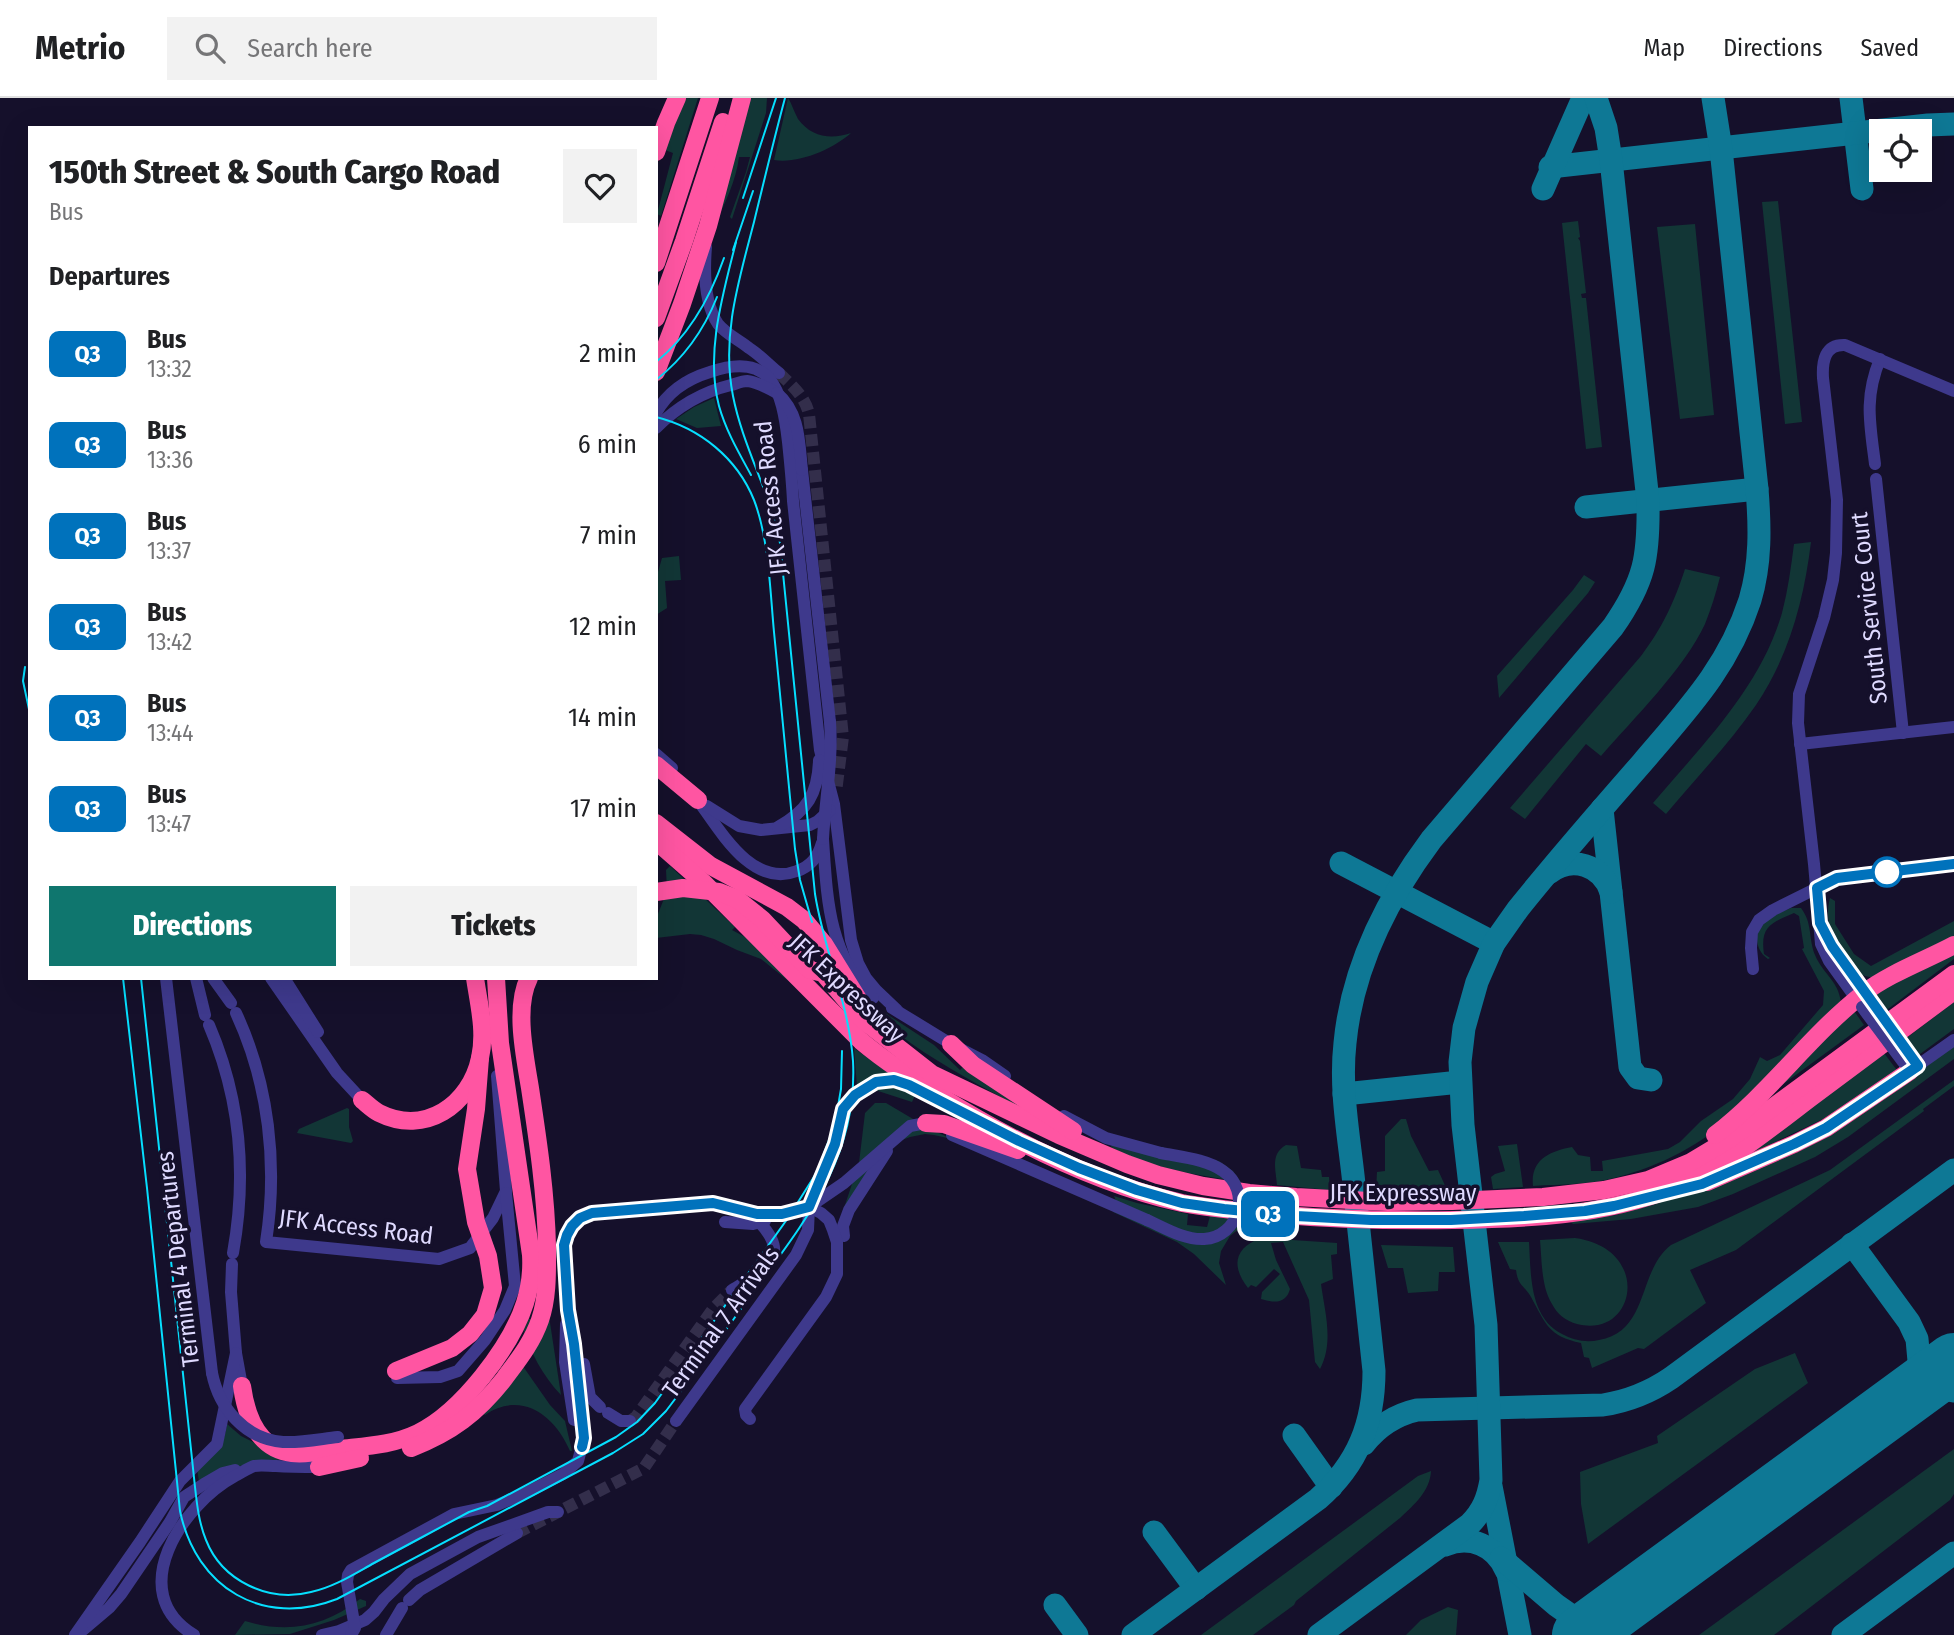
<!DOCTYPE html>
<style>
:root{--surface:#fff;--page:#f2f2f2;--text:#202124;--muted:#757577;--line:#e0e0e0;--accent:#0f766e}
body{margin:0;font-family:"Fira Sans Condensed",sans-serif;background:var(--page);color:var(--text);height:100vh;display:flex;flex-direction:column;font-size:26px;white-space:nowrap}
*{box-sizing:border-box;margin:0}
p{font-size:23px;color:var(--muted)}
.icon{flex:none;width:38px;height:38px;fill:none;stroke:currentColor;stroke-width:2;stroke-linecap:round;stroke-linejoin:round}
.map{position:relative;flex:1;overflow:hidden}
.side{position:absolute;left:28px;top:28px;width:630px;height:854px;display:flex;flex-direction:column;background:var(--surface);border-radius:0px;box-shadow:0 7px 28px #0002}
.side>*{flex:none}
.badge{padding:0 14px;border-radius:10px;font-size:24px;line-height:46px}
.fabs{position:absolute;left:1869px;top:21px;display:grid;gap:14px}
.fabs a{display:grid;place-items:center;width:63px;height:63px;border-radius:0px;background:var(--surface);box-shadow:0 7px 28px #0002;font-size:35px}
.map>.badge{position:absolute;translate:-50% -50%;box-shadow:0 0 0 4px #fff}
h2{padding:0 21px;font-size:26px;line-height:63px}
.round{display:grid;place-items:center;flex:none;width:74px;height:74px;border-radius:0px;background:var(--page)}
.overview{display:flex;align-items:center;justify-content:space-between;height:119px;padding:0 21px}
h1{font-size:33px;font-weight:800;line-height:52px}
.action{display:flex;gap:14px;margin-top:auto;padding:14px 21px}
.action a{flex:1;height:80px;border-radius:0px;background:var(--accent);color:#fff;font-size:28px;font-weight:800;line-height:80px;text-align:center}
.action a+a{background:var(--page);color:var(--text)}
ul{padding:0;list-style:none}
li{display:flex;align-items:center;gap:21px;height:91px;padding:0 21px}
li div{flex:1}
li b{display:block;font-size:26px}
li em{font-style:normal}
li .badge{min-width:77px;font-weight:700;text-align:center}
header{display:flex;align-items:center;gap:42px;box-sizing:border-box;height:98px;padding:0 35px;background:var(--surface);border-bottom:2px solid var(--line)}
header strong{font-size:33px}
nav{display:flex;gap:38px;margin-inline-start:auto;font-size:24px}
.search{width:490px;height:63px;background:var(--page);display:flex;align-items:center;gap:18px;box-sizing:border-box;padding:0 24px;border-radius:0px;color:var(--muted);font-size:26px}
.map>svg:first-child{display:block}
.green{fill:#123636}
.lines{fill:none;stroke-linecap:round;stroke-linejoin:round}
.taxiway{stroke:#0e7895;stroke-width:23}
.runway{stroke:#0e7895;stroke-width:58}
.minor-tunnel{stroke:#332e4b;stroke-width:12;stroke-dasharray:12 6;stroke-linecap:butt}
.minor{stroke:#3e398c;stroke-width:12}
.highway{stroke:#ff55a2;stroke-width:18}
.tram{stroke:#06dfff;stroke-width:2}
.minor-bridge{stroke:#3e398c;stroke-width:12}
.highway-bridge{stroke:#ff55a2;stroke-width:18}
.line-casing{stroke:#fff;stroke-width:16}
.line{stroke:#0072bc;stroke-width:10}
.stop-dot{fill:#fff;stroke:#0072bc;stroke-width:3.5}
.labels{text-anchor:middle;stroke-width:7;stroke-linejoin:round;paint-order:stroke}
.street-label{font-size:24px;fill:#dfdaff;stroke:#15102b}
</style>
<header>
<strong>Metrio</strong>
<div class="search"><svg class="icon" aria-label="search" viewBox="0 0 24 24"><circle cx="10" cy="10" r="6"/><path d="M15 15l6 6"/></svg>Search here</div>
<nav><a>Map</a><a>Directions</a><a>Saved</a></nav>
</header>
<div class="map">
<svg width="1954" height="1537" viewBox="0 0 1954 1537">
<rect width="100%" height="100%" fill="#15102b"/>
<g class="green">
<path d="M 683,0 L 698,0 L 661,118 L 657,116 L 673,55 L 665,52 C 671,33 678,18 683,0 Z"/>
<path d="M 745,0 L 767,0 L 766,15 L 732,121 L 730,119 L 746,74 L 750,59 L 739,59 C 736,83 725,105 715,126 Z"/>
<path d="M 788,0 C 792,6 794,14 798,21 C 811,39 831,42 851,35 C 833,51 799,66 774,62 Z"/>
<polygon points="1778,103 1802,324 1785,326 1762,104"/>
<polygon points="1578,123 1580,139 1578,140 1580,143 1586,195 1581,196 1582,200 1586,200 1602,349 1586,351 1562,125"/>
<polygon points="1695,126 1714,317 1680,321 1657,129"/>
<polygon points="714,300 721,328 697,330 676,321 694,309"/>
<path d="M 1811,444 C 1804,502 1789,558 1756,607 C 1729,646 1696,680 1666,716 L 1653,705 C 1703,646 1760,590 1782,515 C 1788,492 1791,469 1794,446 Z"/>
<polygon points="679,458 681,482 665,483 667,510 656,517 656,481 662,460"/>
<path d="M 1685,471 L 1720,479 C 1716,495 1711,511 1705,526 C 1684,571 1634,620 1601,658 L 1586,646 L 1525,721 L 1510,710 L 1641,558 C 1662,530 1674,505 1685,471 Z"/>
<polygon points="1584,477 1595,484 1588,495 1499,600 1497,578 1573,492"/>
<polygon points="670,768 735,829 732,832 745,839 807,896 806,897 761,861 737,852 714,841 701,837 690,836 656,840 656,821 667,793 666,772"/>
<path d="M 1830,800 L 1835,803 L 1835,826 L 1854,856 L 1871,868 L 1954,823 L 1954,841 L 1878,880 C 1870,879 1864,879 1857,874 C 1851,870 1848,863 1844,857 C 1832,839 1824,822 1830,800 Z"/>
<path d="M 1791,810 L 1801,810 C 1813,826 1808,839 1815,857 C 1823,876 1838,882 1841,904 C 1805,942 1771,981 1734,1016 C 1703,1046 1660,1068 1618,1079 C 1591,1087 1561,1086 1533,1088 C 1530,1061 1551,1053 1572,1049 L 1578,1057 L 1590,1059 L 1591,1073 L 1603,1073 L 1602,1063 L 1668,1051 L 1680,1044 L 1701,1023 L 1733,1001 L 1750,981 L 1760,959 L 1767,963 L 1780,957 L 1823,907 L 1824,893 L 1802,851 L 1804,850 L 1799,818 L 1794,815 C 1771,825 1760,828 1764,856 L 1770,860 L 1768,861 C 1755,852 1753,834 1765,823 C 1772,817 1783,813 1791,810 Z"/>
<polygon points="1954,851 1954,861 1884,914 1872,896"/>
<path d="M 843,873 L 870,905 L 934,947 L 960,972 L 964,968 L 1028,1014 C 988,992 948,971 912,946 C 887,928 864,908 841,887 Z"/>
<polygon points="1954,904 1954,931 1920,956 1915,956 1904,942"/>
<polygon points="1852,910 1864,927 1767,998"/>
<polygon points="1954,945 1954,961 1848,1039 1815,1059 1733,1096 1698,1109 1631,1121 1573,1126 1570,1123 1616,1117 1713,1086"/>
<polygon points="854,950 916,995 912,1004 878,993 857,989"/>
<polygon points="1884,955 1896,971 1896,974 1836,1015 1754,1054 1754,1052"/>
<path d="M 1954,982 L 1954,988 L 1923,1011 L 1924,1013 L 1736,1152 L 1690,1172 L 1706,1205 L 1644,1251 L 1638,1250 L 1592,1270 L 1589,1260 L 1584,1259 L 1581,1245 C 1548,1238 1546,1226 1531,1199 C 1524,1187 1518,1188 1516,1172 L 1510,1171 L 1498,1144 L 1529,1144 C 1531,1176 1529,1219 1562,1236 C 1573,1242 1586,1245 1599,1242 C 1650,1233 1637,1173 1671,1147 L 1830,1072 Z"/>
<polygon points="875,1005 886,1005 930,1031 952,1041 934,1037 925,1036 910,1039 894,1045 843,1113 859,1065 865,1015"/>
<polygon points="347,1010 349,1011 349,1029 353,1043 351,1045 297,1035 299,1031"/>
<polygon points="1401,1021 1406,1021 1411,1038 1429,1073 1438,1072 1448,1094 1376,1093 1377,1074 1385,1073 1385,1038"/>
<polygon points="1517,1046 1523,1089 1493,1091 1491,1079 1495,1076 1505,1073 1498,1048"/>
<path d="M 1112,1047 L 1219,1063 L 1233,1073 L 1241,1084 C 1198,1077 1149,1070 1111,1049 Z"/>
<path d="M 1286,1047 L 1297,1048 L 1301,1070 L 1321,1072 L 1322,1079 L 1329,1079 L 1330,1092 L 1277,1087 C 1276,1071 1270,1056 1286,1047 Z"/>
<polygon points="1114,1098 1137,1105 1188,1116 1187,1127 1207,1129 1210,1118 1260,1124 1259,1127 1240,1130 1230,1138 1221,1153 1219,1165 1226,1187 1194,1156 1177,1144 1113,1114 1116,1103"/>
<path d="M 1261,1140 L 1337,1145 L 1337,1156 L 1331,1157 L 1333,1181 L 1321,1186 C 1325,1215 1334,1244 1320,1271 L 1315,1264 L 1309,1202 L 1283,1144 L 1271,1145 L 1276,1162 L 1290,1191 C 1286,1206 1274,1205 1261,1201 L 1262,1194 L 1280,1176 L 1274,1171 L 1256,1189 L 1251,1187 L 1248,1190 C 1231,1168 1234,1150 1261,1140 Z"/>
<path d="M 1575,1140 C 1653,1151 1636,1241 1577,1226 C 1566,1223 1557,1216 1552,1206 C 1541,1188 1542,1163 1540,1142 Z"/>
<polygon points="1381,1147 1453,1149 1455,1174 1439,1174 1438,1193 1408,1195 1403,1170 1388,1170"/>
<path d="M 547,1205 L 561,1297 C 542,1277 531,1255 523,1230 L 527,1221 L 532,1221 Z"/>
<polygon points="1795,1255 1808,1285 1588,1446 1581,1406 1580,1374 1658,1345 1657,1338 1755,1271"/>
<path d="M 520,1264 L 550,1307 L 565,1323 L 572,1353 L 570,1353 C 555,1318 522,1292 485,1317 L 482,1315 Z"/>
<path d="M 227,1326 L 241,1338 L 287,1361 C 254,1363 229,1369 199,1384 L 197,1370 C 216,1354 223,1352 227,1326 Z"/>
<polygon points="1954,1351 1954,1396 1950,1402 1774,1537 1699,1537"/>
<path d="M 1431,1373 C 1430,1393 1414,1407 1400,1420 L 1296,1503 L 1294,1507 L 1253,1537 L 1201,1537 L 1418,1378 Z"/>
<path d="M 360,1501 L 366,1503 L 366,1508 L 334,1522 L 290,1536 L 235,1537 L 245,1523 C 288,1536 324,1529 360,1501 Z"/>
<polygon points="1448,1509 1458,1512 1456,1537 1406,1537 1421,1522"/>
</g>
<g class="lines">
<g class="taxiway">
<polyline points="1851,0 1862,91"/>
<polyline points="1550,69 1928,27 1954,26"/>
<polyline points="1543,91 1583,0"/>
<polyline points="1586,409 1757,391"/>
<polyline points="1602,711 1630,969 1638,980 1651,982"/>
<polyline points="1341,765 1494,845"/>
<path d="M 1549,775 C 1572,757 1602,767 1611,794"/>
<polyline points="1344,996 1460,984"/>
<path d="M 1901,1305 C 1918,1293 1934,1289 1954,1293"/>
<polyline points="1294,1337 1331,1389"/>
<path d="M 1364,1346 C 1378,1328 1395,1317 1417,1312 L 1603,1307 C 1629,1303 1649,1295 1671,1280 L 1954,1072"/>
<polyline points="1833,1349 1904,1296 1916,1277 1919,1263 1917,1241 1909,1224 1852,1146"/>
<polyline points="1491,1388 1520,1537"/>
<polyline points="1154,1434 1196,1491"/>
<path d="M 1445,1447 C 1470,1437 1495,1447 1506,1472"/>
<polyline points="1501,1460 1556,1507 1576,1521 1603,1537"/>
<polyline points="1055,1507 1077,1537"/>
<path d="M 1133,1537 L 1318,1401 C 1358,1366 1374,1325 1374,1273 C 1367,1208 1360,1142 1353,1077 C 1348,1033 1340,989 1345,945 C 1352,871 1387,801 1431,742 L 1613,529 C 1645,483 1649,459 1648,403 L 1611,62 L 1606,30 L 1596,0"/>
<path d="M 1319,1537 L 1470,1426 C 1483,1413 1488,1400 1491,1382 L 1486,1227 L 1463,1027 L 1460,964 L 1464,930 L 1477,884 L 1494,845 L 1518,811 C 1558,761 1600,713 1642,665 C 1687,612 1728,570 1750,502 C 1761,465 1760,428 1757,391 L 1721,51 L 1713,0"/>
<polyline points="1843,1537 1954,1455"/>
</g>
<polyline class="runway" points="1581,1537 1954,1264"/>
<g class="minor-tunnel">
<path d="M 779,275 C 792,288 805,298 809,316 L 843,639 L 836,694"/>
<polyline points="630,1323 636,1319 713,1211 732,1192"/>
<polyline points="517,1435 644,1370 676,1323"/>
</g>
<g class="minor">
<path d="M 706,149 C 704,173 704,205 718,226 C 726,236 739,242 749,250 C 760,257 769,267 779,275"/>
<path d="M 656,315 C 668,293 687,281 710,274 C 772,253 782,292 788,344 C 790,363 792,383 793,403 L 820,652 L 834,706 L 851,842 L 858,865 L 866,880 L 876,892 L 897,912"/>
<path d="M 656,330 C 677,309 702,294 731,287 C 735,286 742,283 747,283 C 757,284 768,290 777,295"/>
<path d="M 1875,366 C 1870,326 1864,300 1880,261"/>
<polyline points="802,372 830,624"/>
<polyline points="1876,381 1903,635"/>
<polyline points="1800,646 1954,629"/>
<polyline points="656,656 672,670"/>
<path d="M 694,697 C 718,728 750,791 797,773 C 811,768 818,759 822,745"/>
<polyline points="707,708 739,728 761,732 810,727 818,723 830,712"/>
<path d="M 778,729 C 807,713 818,696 819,662"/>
<path d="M 823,741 C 827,800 828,856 873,900"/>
<polyline points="1823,831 1838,857 1869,901"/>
<polyline points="1753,871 1751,850 1752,834 1759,822 1773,812 1837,780 1954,766"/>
<polyline points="166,880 212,1275"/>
<polyline points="196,880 205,917"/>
<polyline points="213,880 231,905"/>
<polyline points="271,880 337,975 362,1002"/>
<polyline points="284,880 318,934"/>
<path d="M 1860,906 L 1829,863 L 1821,846 L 1814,766 L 1798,625 L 1799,596 L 1824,520 L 1833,482 L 1836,455 L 1837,402 L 1823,280 C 1822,263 1825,246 1845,247 L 1954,293"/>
<polyline points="892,910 951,946 982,962 1005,978"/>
<path d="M 236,915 C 269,986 278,1067 266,1144 L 439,1161 L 470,1150 L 493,1120 L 506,1093 L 497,978"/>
<path d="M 209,927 C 240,999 247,1077 233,1155"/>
<polyline points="1905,967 1910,973 1954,942"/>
<polyline points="1064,1018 1106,1040 1161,1055"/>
<polyline points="952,1037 1147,1122"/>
<polyline points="725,1124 753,1126 765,1123"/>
<polyline points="844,1138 843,1128 849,1112 887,1053"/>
<polyline points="232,1166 231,1194 236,1255 242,1288"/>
<path d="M 732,1192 C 760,1174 794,1161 760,1125"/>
<polyline points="566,1226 565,1264 574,1322"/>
<polyline points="584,1266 590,1299 600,1309"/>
<polyline points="397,1280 440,1279 458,1273 485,1242 505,1212 515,1188 506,1095"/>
<polyline points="608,1315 621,1323 630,1323"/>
<polyline points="750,1321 746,1317 745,1311 826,1199 837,1176 837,1144 833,1132 829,1122 821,1115 809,1109"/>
<polyline points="676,1323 796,1157 808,1132 809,1109"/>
<polyline points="409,1502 420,1492 517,1435"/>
<polyline points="83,1532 109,1510 121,1496 170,1424 184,1399 204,1386 223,1375 235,1372"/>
<polyline points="75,1537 140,1444 180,1383 217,1346 236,1255"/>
<path d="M 194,1537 C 123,1494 183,1406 235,1378 C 241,1375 248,1370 254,1368 C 261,1367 269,1368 276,1368 C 290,1369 304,1369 319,1369"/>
<polyline points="322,1537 339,1533 365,1522 374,1514 384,1501 410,1476 478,1439 548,1414 558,1414"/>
<polyline points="351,1537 355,1530 347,1484 348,1477 351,1472 454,1416 497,1407 526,1395 563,1376 578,1363 584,1340 574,1246 568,1212 564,1147 567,1137 572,1128 580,1120 592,1115 713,1105 756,1117 782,1116 809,1109 844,1085 910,1028 926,1025 932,1028"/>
<polyline points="386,1537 402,1510"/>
</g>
<g class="highway">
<polyline points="656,54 666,25 677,0"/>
<polyline points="656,165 710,0"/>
<polyline points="656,220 684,143 723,24"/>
<polyline points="656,274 682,206 708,128 742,0"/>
<polyline points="656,667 698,702"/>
<polyline points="656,725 711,768 787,809 804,822 824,846 858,901"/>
<path d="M 656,743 L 704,785 L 861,943 C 886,964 913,981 940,998 C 1014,1044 1096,1086 1182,1105 C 1208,1110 1234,1112 1260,1115 C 1324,1121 1388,1123 1453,1122 C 1526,1121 1604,1118 1673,1090 C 1723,1069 1766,1034 1809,1001 C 1857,965 1906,929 1954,893"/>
<polyline points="810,872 823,875 863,922 932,976 1059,1037 1127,1066 1158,1077 1203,1088 1249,1095 1296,1099 1388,1104 1452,1103 1543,1099 1604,1092 1648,1082 1691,1064 1731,1040 1954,876"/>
<polyline points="951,946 973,967 1073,1033"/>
<path d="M 362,1002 C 367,1006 373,1012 379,1015 C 425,1038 470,1007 480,960 C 486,934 479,907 475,880"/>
<polyline points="926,1025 944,1026 1018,1052"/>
<path d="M 1715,1037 C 1770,995 1810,937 1864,895 C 1888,876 1926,862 1954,847"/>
<polyline points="1707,1084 1794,1046 1826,1030 1910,973"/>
<path d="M 242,1288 C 246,1317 257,1351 292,1355 C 307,1357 324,1353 340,1351 C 367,1348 393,1347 418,1335 C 461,1314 511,1249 525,1205 C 530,1189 532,1173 531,1157 L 500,945 L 496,880"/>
<path d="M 411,1350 C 452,1334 477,1315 504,1281 C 518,1262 532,1245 540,1222 C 548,1199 547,1173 547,1149 C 546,1096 538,1043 530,990 C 525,959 514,909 529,880"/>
<polyline points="319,1369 360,1360"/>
</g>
<g class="tram">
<polyline points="743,100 776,0"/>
<path d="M 736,144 C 723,196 705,255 719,308 C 726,333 739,355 751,377"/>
<polyline points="733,152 753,93"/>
<path d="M 656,264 C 690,237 710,200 724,160"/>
<path d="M 656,282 C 684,260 704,232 717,199"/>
<path d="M 656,319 C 700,330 737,360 754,402 C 769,441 770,492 774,534 C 781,606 788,679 795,751 L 800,782 L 812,824"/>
<polyline points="25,569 23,583 30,616"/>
<path d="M 123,880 L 147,1090 L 180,1413 C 196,1490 263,1530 337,1501 L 613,1355 L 643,1336 L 666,1313 C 695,1275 723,1236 751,1197 C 805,1123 858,1060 853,963 C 849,906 824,853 815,796 L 780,445 C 770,394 743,349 733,298 C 721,238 739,182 754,124 C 764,83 774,41 785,0"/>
<path d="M 141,880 L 195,1389 C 197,1407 199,1425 206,1442 C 222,1483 269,1505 311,1494 C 334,1489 354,1476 374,1465 C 406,1448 437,1431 469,1414 L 487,1408 L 616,1339 L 637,1324 L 655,1305 L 788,1120 L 817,1074 L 835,1026 L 841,991 L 842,953"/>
</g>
<g class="minor-bridge">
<path d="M 777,295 C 800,315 799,344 802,372"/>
<path d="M 823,741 C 825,702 833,663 830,624"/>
<polyline points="1871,903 1911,958"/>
<polyline points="1862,909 1903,964"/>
<path d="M 1147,1122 C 1165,1130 1184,1142 1204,1141 C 1239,1139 1252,1093 1223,1073 C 1206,1061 1181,1059 1161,1055"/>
<path d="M 212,1275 C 219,1310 245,1341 283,1344 C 301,1345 320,1341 338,1339"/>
</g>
<g class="highway-bridge">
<polyline points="656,794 683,790 719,794 737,801 762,821 810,872"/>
<polyline points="396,1273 452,1250 470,1236 485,1217 493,1190 488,1158 476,1124 467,1071 476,1011 480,960"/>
</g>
</g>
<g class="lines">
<g class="line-casing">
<polyline id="line" points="582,1349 584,1340 574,1246 568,1212 564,1147 567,1137 572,1128 580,1120 592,1115 713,1105 757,1116 782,1116 809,1109 835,1046 843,1011 855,997 876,984 894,982 909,987 1019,1043 1079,1070 1137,1092 1182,1105 1224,1111 1296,1118 1371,1122 1451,1122 1524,1118 1585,1113 1614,1108 1702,1086 1794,1046 1826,1030 1918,968 1832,848 1820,825 1817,790 1837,780 1954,766"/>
</g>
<use href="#line" class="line"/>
</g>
<circle class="stop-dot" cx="1887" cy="774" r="14"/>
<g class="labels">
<g class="street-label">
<text transform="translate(771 400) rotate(-96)" y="8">JFK Access Road</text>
<text transform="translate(1869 510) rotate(-96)" y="8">South Service Court</text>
<text transform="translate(847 890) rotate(43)" y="8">JFK Expressway</text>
<text x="1403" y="1103">JFK Expressway</text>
<text transform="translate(356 1129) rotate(7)" y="8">JFK Access Road</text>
<text transform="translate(178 1161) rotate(-97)" y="8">Terminal 4 Departures</text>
<text transform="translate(721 1224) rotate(-54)" y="8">Terminal 7 Arrivals</text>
</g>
</g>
</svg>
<div class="fabs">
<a><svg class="icon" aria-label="locate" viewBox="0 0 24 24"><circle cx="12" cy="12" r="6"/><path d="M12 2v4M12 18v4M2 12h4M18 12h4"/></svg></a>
</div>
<b class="badge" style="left:1268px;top:1116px;background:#0072bc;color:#fff">Q3</b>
<section class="side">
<div class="overview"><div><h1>150th Street &amp; South Cargo Road</h1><p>Bus</p></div><a class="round"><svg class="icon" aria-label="heart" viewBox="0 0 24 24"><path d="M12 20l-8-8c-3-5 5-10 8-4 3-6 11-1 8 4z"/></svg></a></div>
<h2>Departures</h2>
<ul>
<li><span class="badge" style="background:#0072bc;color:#fff">Q3</span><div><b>Bus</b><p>13:32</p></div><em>2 min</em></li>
<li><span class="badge" style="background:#0072bc;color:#fff">Q3</span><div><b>Bus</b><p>13:36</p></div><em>6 min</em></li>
<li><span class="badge" style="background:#0072bc;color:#fff">Q3</span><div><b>Bus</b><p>13:37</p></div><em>7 min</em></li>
<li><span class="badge" style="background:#0072bc;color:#fff">Q3</span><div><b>Bus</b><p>13:42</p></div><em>12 min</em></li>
<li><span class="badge" style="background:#0072bc;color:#fff">Q3</span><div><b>Bus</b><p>13:44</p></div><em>14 min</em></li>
<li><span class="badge" style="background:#0072bc;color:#fff">Q3</span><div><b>Bus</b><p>13:47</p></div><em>17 min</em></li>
</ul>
<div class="action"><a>Directions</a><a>Tickets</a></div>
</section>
</div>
